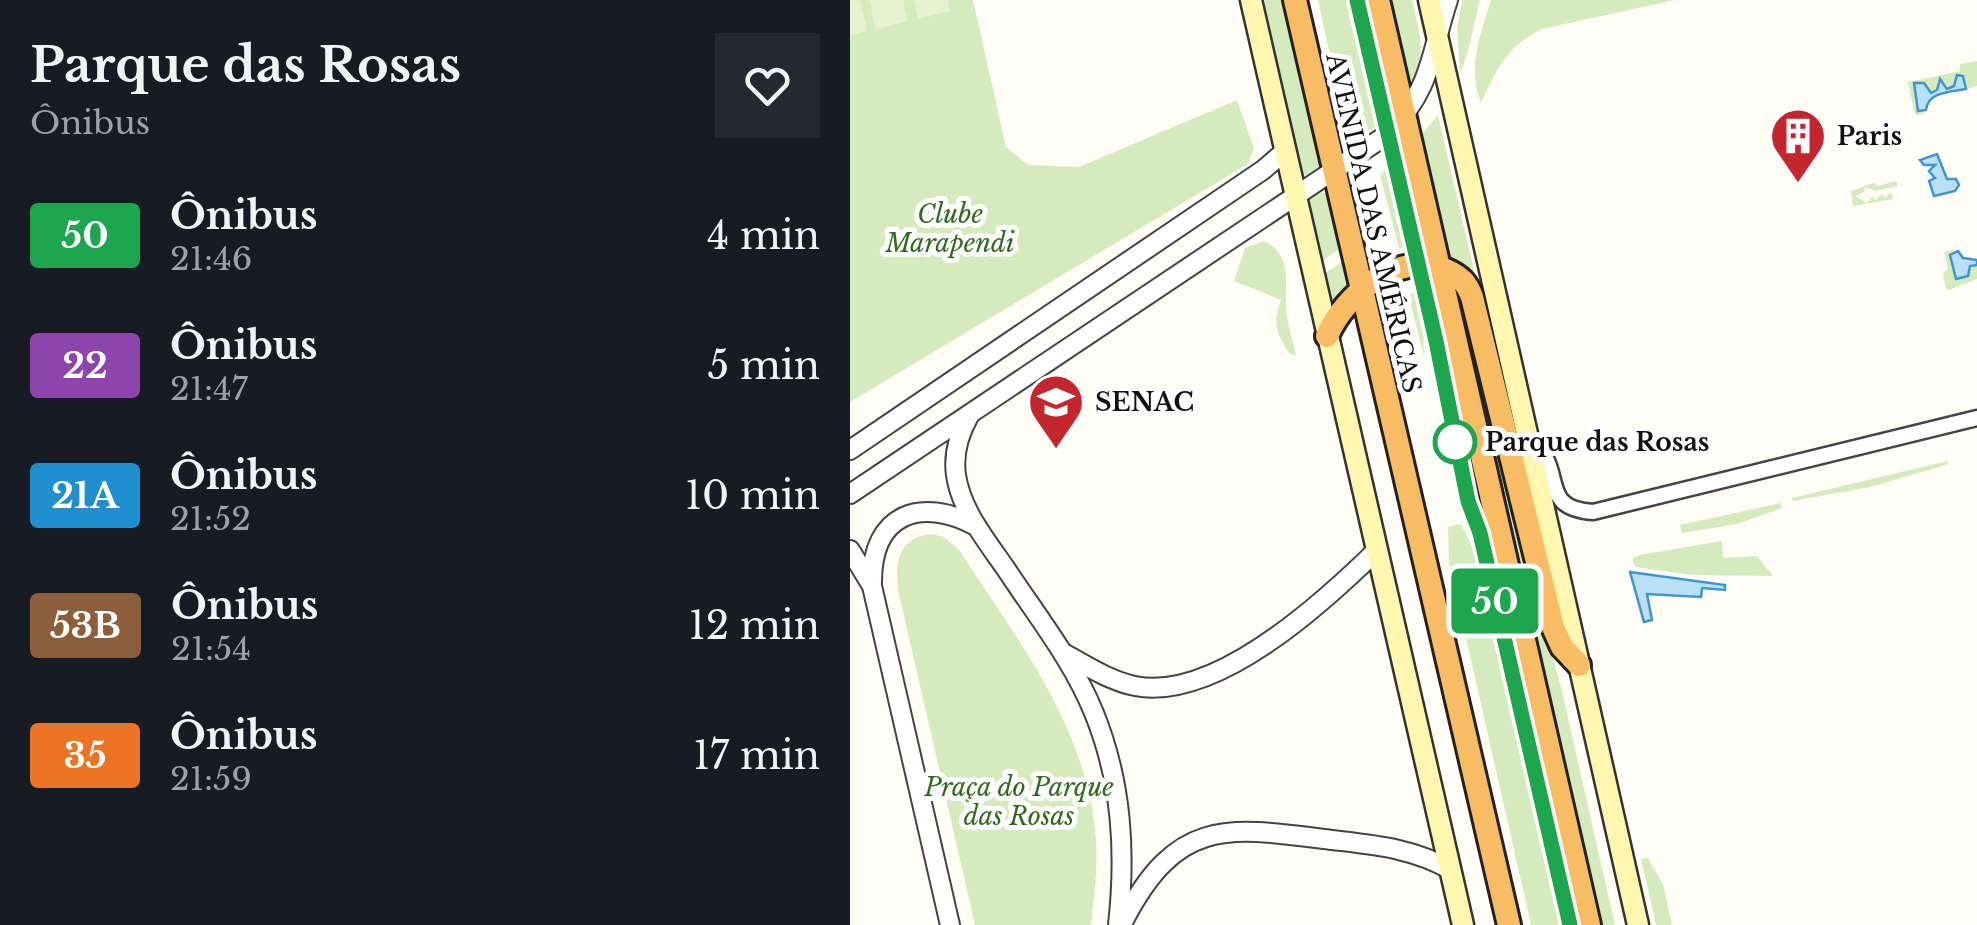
<!DOCTYPE html>
<html lang="pt">
<meta charset="utf-8">
<style>
:root{--surface:#171b24;--page:#242831;--text:#f1f3f6;--muted:#9ea1a6}
body{margin:0;font-family:"Libre Baskerville",serif;background:var(--page);color:var(--text);height:100vh;display:flex;flex-direction:column;font-size:38px;white-space:nowrap}
*{box-sizing:border-box;margin:0}
p{font-size:32px;color:var(--muted)}
.icon{flex:none;width:55px;height:55px;fill:none;stroke:currentColor;stroke-width:2;stroke-linecap:round;stroke-linejoin:round}
.map{position:relative;flex:1;overflow:hidden}
.drawer{display:flex;flex-direction:column;background:var(--surface);width:850px}
.drawer>*{flex:none}
.badge{padding:0 20px;border-radius:8px;font-size:35px;line-height:65px}
.map>.badge{position:absolute;translate:-50% -50%;box-shadow:0 0 0 5px #fff}
.round{display:grid;place-items:center;flex:none;width:105px;height:105px;border-radius:0px;background:var(--page)}
.head{display:flex;align-items:center;justify-content:space-between;height:170px;padding:0 30px}
h1{font-size:48px;font-weight:800;line-height:75px}
ul{padding:0;list-style:none}
li{display:flex;align-items:center;gap:30px;height:130px;padding:0 30px}
li div{flex:1}
li b{display:block;font-size:38px}
li em{font-style:normal}
li .badge{min-width:110px;font-weight:700;text-align:center}
main{display:flex;flex:1;min-height:0}
.map>svg:first-child{display:block}
.green{fill:#d5ebbd}
.pitch{fill:#e6f2cf}
.water{fill:#b9e0f7;stroke:#3f96cf;stroke-width:2.5}
.lines{fill:none;stroke-linecap:round;stroke-linejoin:round}
.minor-casing{stroke:#444;stroke-width:19}
.tertiary-casing{stroke:#444;stroke-width:22}
.secondary-casing{stroke:#333;stroke-width:25}
.trunk-casing{stroke:#222;stroke-width:28}
.minor{stroke:#fff;stroke-width:14}
.tertiary{stroke:#fff;stroke-width:18}
.secondary{stroke:#fff6b0;stroke-width:20}
.trunk{stroke:#f7bc64;stroke-width:22}
.line-casing{stroke:#fff;stroke-width:22}
.line{stroke:#1da64d;stroke-width:15}
.stop-dot{fill:#fff;stroke:#1da64d;stroke-width:5}
.labels{text-anchor:middle;stroke-width:10;stroke-linejoin:round;paint-order:stroke}
.poi-label{font-size:25px;font-weight:bold;fill:#111;stroke:#fff;text-anchor:start}
.park-label{font-size:25px;font-style:italic;fill:#2f6b1f;stroke:#fff}
.street-label{font-size:25px;fill:#111;stroke:#fff}
.stop-label{font-size:25px;font-weight:bold;fill:#111;stroke:#fff;text-anchor:start}
</style>
<main>
<section class="drawer">
<div class="head"><div><h1>Parque das Rosas</h1><p>Ônibus</p></div><a class="round"><svg class="icon" aria-label="heart" viewBox="0 0 24 24"><path d="M12 20l-8-8c-3-5 5-10 8-4 3-6 11-1 8 4z"/></svg></a></div>
<ul>
<li><span class="badge" style="background:#1da64d;color:#fff">50</span><div><b>Ônibus</b><p>21:46</p></div><em>4 min</em></li>
<li><span class="badge" style="background:#8e44ad;color:#fff">22</span><div><b>Ônibus</b><p>21:47</p></div><em>5 min</em></li>
<li><span class="badge" style="background:#1f8fcf;color:#fff">21A</span><div><b>Ônibus</b><p>21:52</p></div><em>10 min</em></li>
<li><span class="badge" style="background:#8b5e3c;color:#fff">53B</span><div><b>Ônibus</b><p>21:54</p></div><em>12 min</em></li>
<li><span class="badge" style="background:#ed7423;color:#fff">35</span><div><b>Ônibus</b><p>21:59</p></div><em>17 min</em></li>
</ul>
</section>
<div class="map">
<svg width="1127" height="925" viewBox="0 0 1127 925">
<rect width="100%" height="100%" fill="#fffdf5"/>
<g class="green">
<polygon points="0,0 123,0 156,147 178,165 229,167 387,100 404,148 398,164 0,402"/>
<polygon points="414,0 433,0 471,165 452,177"/>
<polygon points="468,0 498,0 528,125 499,144"/>
<path d="M 535,0 L 562,0 C 570,33 579,63 556,91 Z"/>
<path d="M 612,0 L 630,0 C 626,15 617,63 610,72 L 607,29 Z"/>
<path d="M 641,0 L 825,0 L 692,29 C 659,44 645,71 631,103 C 617,68 630,35 641,0 Z"/>
<polygon points="1127,61 1127,86 1116,89 1113,76 1105,78 1105,86 1100,89 1093,81 1087,82 1087,90 1081,93 1074,82 1068,111 1073,111 1074,114 1065,115 1058,82 1110,71 1110,64"/>
<polygon points="588,115 626,279 594,257 569,138"/>
<polygon points="539,167 558,247 549,248 530,175"/>
<polygon points="1046,181 1048,186 1026,191 1015,187 1014,192 1005,196 1017,203 1022,197 1026,200 1032,194 1035,198 1041,192 1043,199 1003,206 1001,191 1024,183 1028,186"/>
<polygon points="478,192 491,248 471,262 456,196"/>
<path d="M 414,241 C 442,254 435,281 436,306 C 436,322 443,339 446,355 L 440,354 C 426,333 422,324 431,300 L 384,281 L 395,248 Z"/>
<polygon points="1105,249 1101,254 1119,275 1120,266 1127,265 1127,279 1099,290 1096,288 1093,274 1098,268 1094,252"/>
<polygon points="493,261 501,296 481,308 474,274"/>
<polygon points="567,288 573,323 574,357 559,297"/>
<polygon points="605,292 614,308 669,537 711,687 765,925 749,925"/>
<polygon points="1097,461 1099,464 1020,487 943,501 942,498"/>
<polygon points="931,503 932,508 887,524 832,533 830,525"/>
<polygon points="611,524 626,554 713,925 681,925 599,563 598,527"/>
<path d="M 84,534 L 95,538 L 109,550 C 168,641 238,727 246,840 C 248,869 244,897 241,925 L 125,925 L 48,590 C 45,560 49,536 84,534 Z"/>
<polygon points="872,541 873,558 907,556 923,576 842,575 786,567 783,563 783,558 789,555"/>
<polygon points="798,858 813,884 822,925 806,925 791,859"/>
</g>
<g class="pitch">
<polygon points="0,0 10,0 17,31 0,35"/>
<polygon points="19,0 53,0 58,21 26,29"/>
<polygon points="64,0 98,0 100,11 68,19"/>
</g>
<g class="water">
<path d="M 1107,75 L 1113,76 L 1116,89 C 1099,92 1078,92 1076,110 L 1068,111 L 1064,83 L 1074,83 L 1081,93 L 1087,90 L 1090,79 L 1097,89 L 1104,86 Z"/>
<polygon points="1087,154 1097,179 1106,179 1109,185 1105,191 1084,196 1079,181 1085,178 1079,171 1085,165 1074,165 1070,160"/>
<polygon points="1108,251 1113,258 1127,260 1127,265 1120,266 1118,276 1106,279 1100,255"/>
<polygon points="780,572 875,585 875,590 852,588 851,597 797,594 802,620 794,622"/>
</g>
<g class="lines">
<g class="minor-casing">
<path id="minor" d="M 679,439 C 719,468 685,508 743,512 L 1127,418"/>
</g>
<g class="tertiary-casing">
<g id="tertiary">
<path d="M 119,416 C 109,434 103,454 106,475 C 111,510 136,540 156,569 C 187,616 223,661 244,713 C 272,782 276,852 268,925"/>
<polyline points="0,450 413,170 434,152"/>
<path d="M 0,494 L 538,134 C 583,85 579,59 598,0"/>
<polyline points="0,550 22,586 100,925"/>
<path d="M 22,582 C 22,514 70,496 126,526"/>
<path d="M 215,654 C 237,666 260,681 285,686 C 366,702 474,602 527,550"/>
<path d="M 274,920 C 328,816 379,827 482,840 C 524,845 563,848 601,870"/>
</g>
</g>
<g class="secondary-casing">
<g id="secondary">
<polyline points="401,0 613,925"/>
<polyline points="579,0 788,925"/>
</g>
</g>
<g class="trunk-casing">
<g id="trunk">
<polyline points="445,0 659,925"/>
<polyline points="528,0 739,925"/>
<path d="M 477,336 C 495,294 549,250 596,270 C 610,276 617,283 622,297 L 703,627 L 712,647 L 729,665"/>
</g>
</g>
<use href="#minor" class="minor"/>
<use href="#tertiary" class="tertiary"/>
<use href="#secondary" class="secondary"/>
<use href="#trunk" class="trunk"/>
</g>
<g class="lines">
<g class="line-casing">
<polyline id="line" points="507,0 586,341 618,501 630,533 720,925"/>
</g>
<use href="#line" class="line"/>
</g>
<defs>
<g id="building-pin" transform="scale(2.875)"><path d="M0 17L-7.5 6A9.5 9.5 0 1 1 7.5 6Z" fill="#c4262e" stroke="#fff"/><path d="M-4-6H4V6H1V3H-1V6H-4ZM-2.5-4.3h1.7v1.8h-1.7ZM.8-4.3h1.7v1.8H.8ZM-2.5-1h1.7V.8h-1.7ZM.8-1h1.7V.8H.8Z" fill="#fff"/></g>
<g id="university-pin" transform="scale(2.875)"><path d="M0 17L-7.5 6A9.5 9.5 0 1 1 7.5 6Z" fill="#c4262e" stroke="#fff"/><path d="M0-5L7-2L0 1L-7-2ZM-4 1L0 2.5L4 1V4Q0 6-4 4Z" fill="#fff"/></g>
</defs>
<g fill-rule="evenodd">
<use href="#building-pin" x="948" y="136"/>
<use href="#university-pin" x="206" y="402"/>
</g>
<circle class="stop-dot" cx="605" cy="442" r="20"/>
<g class="labels">
<g class="poi-label">
<text x="987" y="145">Paris</text>
<text x="245" y="411">SENAC</text>
</g>
<g class="park-label">
<text x="100" y="223">Clube<tspan x="100" dy="29">Marapendi</tspan></text>
<text x="169" y="796">Praça do Parque<tspan x="169" dy="29">das Rosas</tspan></text>
</g>
<g class="street-label">
<text transform="translate(524 223) rotate(77)" y="9">AVENIDA DAS AMÉRICAS</text>
</g>
<g class="stop-label">
<text x="635" y="451">Parque das Rosas</text>
</g>
</g>
</svg>
<b class="badge" style="left:645px;top:601px;background:#1da64d;color:#fff">50</b>
</div>
</main>
